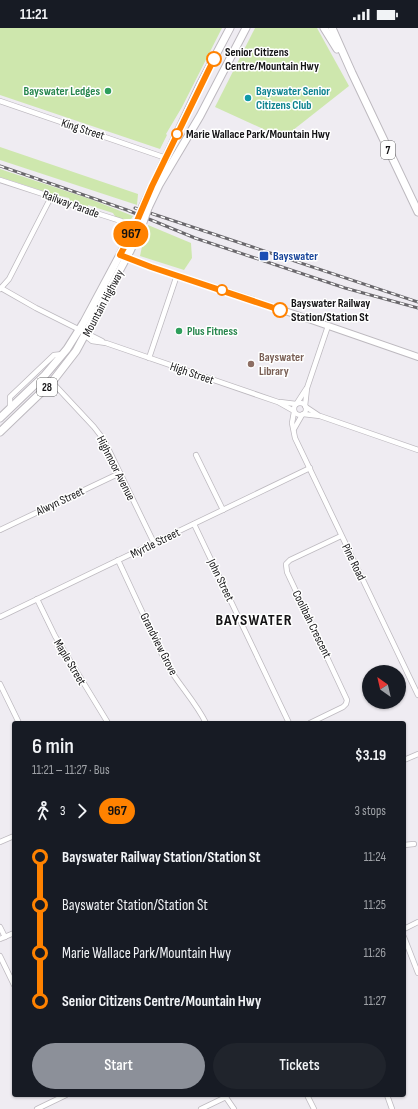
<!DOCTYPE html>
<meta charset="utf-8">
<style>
:root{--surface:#171b24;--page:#20242c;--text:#f1f3f6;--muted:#9ea1a6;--accent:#8c9099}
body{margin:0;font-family:"Sofia Sans Condensed",sans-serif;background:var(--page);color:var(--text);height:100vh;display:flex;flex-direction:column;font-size:15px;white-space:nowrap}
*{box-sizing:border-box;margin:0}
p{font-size:13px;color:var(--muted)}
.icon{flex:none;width:22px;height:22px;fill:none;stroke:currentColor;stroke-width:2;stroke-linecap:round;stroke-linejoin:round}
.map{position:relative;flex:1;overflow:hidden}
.sheet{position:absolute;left:12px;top:693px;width:394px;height:376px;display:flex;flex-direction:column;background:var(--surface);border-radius:4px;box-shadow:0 1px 3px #0004}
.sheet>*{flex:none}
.badge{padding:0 8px;border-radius:13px;font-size:14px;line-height:26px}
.needle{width:26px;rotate:326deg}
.tools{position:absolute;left:362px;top:637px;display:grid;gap:8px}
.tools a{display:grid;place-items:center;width:44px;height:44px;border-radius:50%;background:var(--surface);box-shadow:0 1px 3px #0004;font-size:20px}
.map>.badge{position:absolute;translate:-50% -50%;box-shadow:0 0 0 2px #fff}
.legs{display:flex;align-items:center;gap:6px;height:44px;padding:0 20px;font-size:13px}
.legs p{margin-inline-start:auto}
.head{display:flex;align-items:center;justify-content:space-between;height:68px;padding:0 20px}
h1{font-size:22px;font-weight:600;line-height:30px}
.action{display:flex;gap:8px;margin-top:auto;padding:8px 20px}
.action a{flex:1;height:46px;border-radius:24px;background:var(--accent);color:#fff;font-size:16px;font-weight:600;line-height:46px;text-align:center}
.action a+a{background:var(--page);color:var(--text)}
ul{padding:0 20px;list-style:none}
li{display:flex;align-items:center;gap:14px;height:48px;font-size:15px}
li i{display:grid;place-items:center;width:6px;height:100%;margin:0 5px;background:currentColor}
li i::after{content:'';width:10px;height:10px;margin:-5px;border:3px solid;border-radius:50%;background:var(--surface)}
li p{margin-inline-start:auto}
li:first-child i{background:linear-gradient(#0000 50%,currentColor 0)}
li:last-child i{background:linear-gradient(currentColor 50%,#0000 0)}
.status{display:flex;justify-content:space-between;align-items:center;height:28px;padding:0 20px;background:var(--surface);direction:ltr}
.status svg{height:11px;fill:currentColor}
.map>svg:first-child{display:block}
.green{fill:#cee7ad}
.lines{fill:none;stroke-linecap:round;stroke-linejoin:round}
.minor-casing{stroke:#bdb9bf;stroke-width:6}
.secondary-casing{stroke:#bdb9bf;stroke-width:8}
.primary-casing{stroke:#bdb9bf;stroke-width:9}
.minor{stroke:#fff;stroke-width:4.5}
.secondary{stroke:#fff;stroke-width:6}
.primary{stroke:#fff;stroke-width:7}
.rail-casing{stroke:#6a686c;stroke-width:3}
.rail{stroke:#fff;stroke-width:1.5;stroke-dasharray:4.5;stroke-linecap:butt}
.primary-bridge-casing{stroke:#bdb9bf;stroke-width:9;stroke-linecap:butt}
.primary-bridge{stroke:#fff;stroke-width:7}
.line-1-casing{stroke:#fff;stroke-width:9}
.line-1{stroke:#ff8200;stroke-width:6}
.stop-1-dot{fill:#fff;stroke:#ff8200;stroke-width:2}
.leisure-dot{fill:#2e9e5b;stroke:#fff;stroke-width:1.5}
.culture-dot{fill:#0f9aa8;stroke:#fff;stroke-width:1.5}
.transit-dot{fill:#1a4fb4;stroke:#fff;stroke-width:1.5}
.education-dot{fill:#8d6e63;stroke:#fff;stroke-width:1.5}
.labels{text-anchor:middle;stroke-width:3;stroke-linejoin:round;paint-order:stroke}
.shield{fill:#fff;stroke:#5a5a5b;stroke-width:1}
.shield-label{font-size:11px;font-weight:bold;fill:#141315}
.stop-label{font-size:12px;font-weight:bold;fill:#141315;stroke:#fff;text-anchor:start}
.leisure-label{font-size:12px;font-weight:bold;fill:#27864d;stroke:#fff;text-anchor:end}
.culture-label{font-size:12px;font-weight:bold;fill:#0d838f;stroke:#fff;text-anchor:start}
.street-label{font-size:12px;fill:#141315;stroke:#fff}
.transit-label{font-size:12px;font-weight:bold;fill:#164399;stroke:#fff;text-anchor:start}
.education-label{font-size:12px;font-weight:bold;fill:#785e54;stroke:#fff;text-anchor:start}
.district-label{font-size:16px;font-weight:bold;letter-spacing:1px;fill:#141315;stroke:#fff}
</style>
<div class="status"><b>11:21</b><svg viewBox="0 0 49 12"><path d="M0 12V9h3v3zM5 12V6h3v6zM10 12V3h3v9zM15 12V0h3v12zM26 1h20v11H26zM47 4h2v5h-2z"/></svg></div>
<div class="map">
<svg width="418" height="1081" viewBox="0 0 418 1081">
<rect width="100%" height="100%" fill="#efecf2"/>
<g class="green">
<polygon points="0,0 222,0 182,79 166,106 167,107 160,121 0,67"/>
<polygon points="255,0 317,0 349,58 283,110 215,79"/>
<polygon points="0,119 138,166 137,177 0,132"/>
<polygon points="0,141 90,171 133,188 127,198 122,191 116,190 113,185 88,177 89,181 71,175 69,170 56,167 56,169 52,170 49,165 46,164 0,149"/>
<polygon points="148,197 191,215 192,230 184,242 140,228 145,204"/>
</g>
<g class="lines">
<g class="minor-casing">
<g id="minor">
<polyline points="0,73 166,130"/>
<polyline points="0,152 46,167 49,170 121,193 127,202 127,212"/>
<polyline points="1,260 36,280 102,313"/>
<polyline points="0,261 9,251 49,173 49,170"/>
<polyline points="83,306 92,313 106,315 278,374 294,383"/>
<polyline points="149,330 177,247"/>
<polyline points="52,354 94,399 104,412 154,515"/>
<polyline points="280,374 296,376"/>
<circle cx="300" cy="381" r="6"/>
<polyline points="297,375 306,361"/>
<polyline points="305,378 307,360 328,298"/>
<polyline points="306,379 318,387"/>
<polyline points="10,380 10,369 54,327 63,326"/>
<polyline points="294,384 292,395 295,410 418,667"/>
<polyline points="303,386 320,388 418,422"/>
<polyline points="294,401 302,387"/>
<polyline points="196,427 223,482"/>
<polyline points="194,496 289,695"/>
<polyline points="0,502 120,445"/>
<path d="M 118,532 L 166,635 C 178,656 195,673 206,695"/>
<polyline points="37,571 55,608 108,695"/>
<polyline points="0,589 310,440"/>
<polyline points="0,656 19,695"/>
<polyline points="310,695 343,679 346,676 347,672 287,544 286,536 290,532 341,508"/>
<polyline points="404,732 418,726"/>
<polyline points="0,814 14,808"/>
<polyline points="404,817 414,816"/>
<polyline points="0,899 5,909"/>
<polyline points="404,901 418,894"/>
<polyline points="404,909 418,945"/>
<polyline points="0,911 14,905"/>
<polyline points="0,928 14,957"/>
<polyline points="307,1067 314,1081"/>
<polyline points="387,1067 392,1081"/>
<polyline points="225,1068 234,1081"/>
<polyline points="37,1081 66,1067"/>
<polyline points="201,1081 226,1069"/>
</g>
</g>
<g class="secondary-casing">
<polyline id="secondary" points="122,228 151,239 294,286 418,329"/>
</g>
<g class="primary-casing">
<g id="primary">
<polyline points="324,0 337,21"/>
<polyline points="332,0 352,45 418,184"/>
<polyline points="143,178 201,55 230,0"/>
<polyline points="148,180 159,157 200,88 246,0"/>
<polyline points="0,390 45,347 67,321 84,294 137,195"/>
<polyline points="0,404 52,354 76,323 130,223 142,197"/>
</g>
</g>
<use href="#minor" class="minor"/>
<use href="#secondary" class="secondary"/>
<use href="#primary" class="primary"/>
<g class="rail-casing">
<g id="rail">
<polyline points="0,138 127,182 195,210 345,260 418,280"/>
<polyline points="135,180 418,274"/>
</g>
</g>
<use href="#rail" class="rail"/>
<g class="primary-bridge-casing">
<g id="primary-bridge">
<polyline points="137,195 143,178"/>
<polyline points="142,197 148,180"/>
</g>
</g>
<use href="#primary-bridge" class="primary-bridge"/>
</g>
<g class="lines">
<g class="line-1-casing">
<polyline id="line-1" points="214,31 152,158 131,207 120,227 151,239 280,282"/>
</g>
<use href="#line-1" class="line-1"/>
</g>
<g class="stop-1-dot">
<circle cx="214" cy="31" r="7"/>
<circle cx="177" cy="106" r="5"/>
<circle cx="222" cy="262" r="5"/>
<circle cx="280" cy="282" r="7"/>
</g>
<g class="leisure-dot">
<circle cx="108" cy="63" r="4"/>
<circle cx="179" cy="303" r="4"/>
</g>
<circle class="culture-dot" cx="248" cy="70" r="4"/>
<rect class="transit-dot" x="259" y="223" width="10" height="10" rx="2"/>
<circle class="education-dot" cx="251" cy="336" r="4"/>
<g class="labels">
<g class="shield">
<rect x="381" y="113" width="14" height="18" rx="3"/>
<rect x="37" y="350" width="20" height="18" rx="3"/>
</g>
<g class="shield-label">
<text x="388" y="126">7</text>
<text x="47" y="363">28</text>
</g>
<g class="stop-label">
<text x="225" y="28">Senior Citizens<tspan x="225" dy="14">Centre/Mountain Hwy</tspan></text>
<text x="186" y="110">Marie Wallace Park/Mountain Hwy</text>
<text x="291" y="279">Bayswater Railway<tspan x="291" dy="14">Station/Station St</tspan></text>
</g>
<g class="leisure-label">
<text x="100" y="67">Bayswater Ledges</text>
<text x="187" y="307" text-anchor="start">Plus Fitness</text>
</g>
<g class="culture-label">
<text x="256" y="67">Bayswater Senior<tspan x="256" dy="14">Citizens Club</tspan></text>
</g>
<g class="street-label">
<text transform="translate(83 101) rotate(18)" y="4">King Street</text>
<text transform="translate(71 176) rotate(20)" y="4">Railway Parade</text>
<text transform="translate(103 275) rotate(-62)" y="4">Mountain Highway</text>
<text transform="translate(192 345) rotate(19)" y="4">High Street</text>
<text transform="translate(116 440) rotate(63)" y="4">Highmoor Avenue</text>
<text transform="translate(60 473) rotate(-25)" y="4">Alwyn Street</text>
<text transform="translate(155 515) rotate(-26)" y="4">Myrtle Street</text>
<text transform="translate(354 534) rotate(64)" y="4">Pine Road</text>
<text transform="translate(221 552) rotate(64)" y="4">John Street</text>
<text transform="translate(312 596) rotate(64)" y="4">Coolibah Crescent</text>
<text transform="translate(159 616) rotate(63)" y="4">Grandview Grove</text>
<text transform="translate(70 634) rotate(59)" y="4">Maple Street</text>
</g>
<g class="transit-label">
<text x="273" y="232">Bayswater</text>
</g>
<g class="education-label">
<text x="259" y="333">Bayswater<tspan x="259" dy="14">Library</tspan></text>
</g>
<g class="district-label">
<text x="254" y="597">BAYSWATER</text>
</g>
</g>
</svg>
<div class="tools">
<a><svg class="needle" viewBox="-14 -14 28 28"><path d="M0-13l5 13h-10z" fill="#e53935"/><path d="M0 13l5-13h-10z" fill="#9ea1a6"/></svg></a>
</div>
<b class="badge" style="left:131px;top:206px;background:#ff8200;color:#111">967</b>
<section class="sheet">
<div class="head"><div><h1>6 min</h1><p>11:21 – 11:27 · Bus</p></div><b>$3.19</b></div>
<div class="legs"><svg class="icon" aria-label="walk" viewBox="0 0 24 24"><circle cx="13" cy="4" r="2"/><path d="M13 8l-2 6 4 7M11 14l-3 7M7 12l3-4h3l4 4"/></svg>3<svg class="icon" aria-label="forward" viewBox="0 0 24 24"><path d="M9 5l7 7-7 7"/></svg><b class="badge" style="background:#ff8200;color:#111">967</b><p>3 stops</p></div>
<ul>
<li><i style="color:#ff8200"></i><b>Bayswater Railway Station/Station St</b><p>11:24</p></li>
<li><i style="color:#ff8200"></i><span>Bayswater Station/Station St</span><p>11:25</p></li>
<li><i style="color:#ff8200"></i><span>Marie Wallace Park/Mountain Hwy</span><p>11:26</p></li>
<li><i style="color:#ff8200"></i><b>Senior Citizens Centre/Mountain Hwy</b><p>11:27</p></li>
</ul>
<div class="action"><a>Start</a><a>Tickets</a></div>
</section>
</div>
